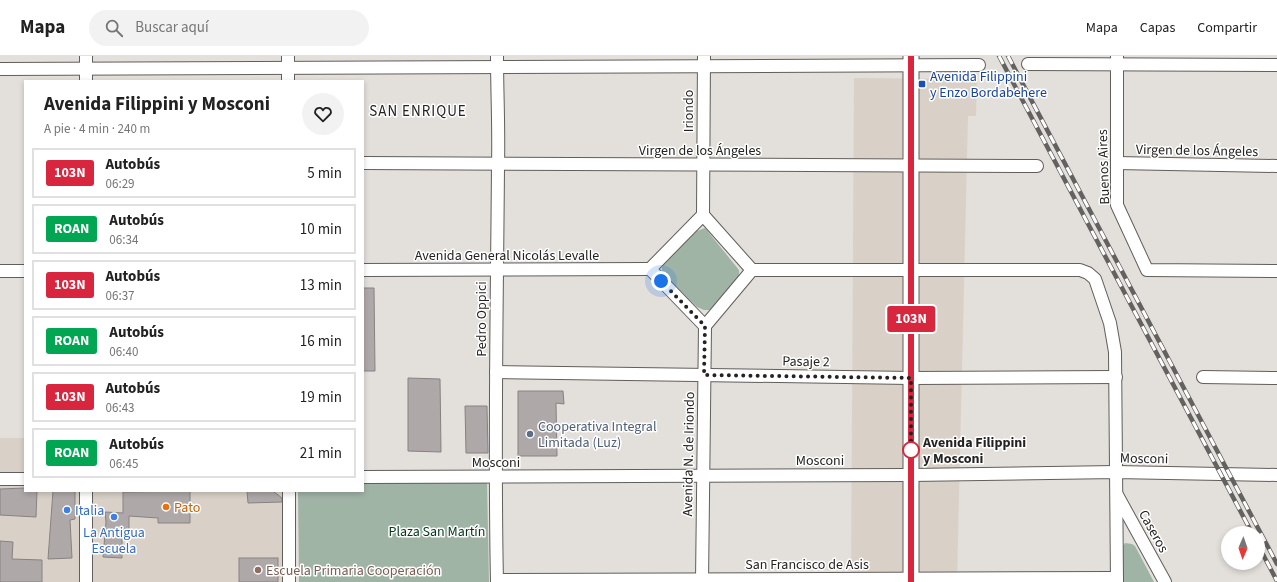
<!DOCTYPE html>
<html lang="es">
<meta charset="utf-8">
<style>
:root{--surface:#fff;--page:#f2f2f2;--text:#222;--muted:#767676;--line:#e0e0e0}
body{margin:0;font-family:"Source Sans 3",sans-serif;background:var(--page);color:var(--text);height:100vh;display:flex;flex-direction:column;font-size:15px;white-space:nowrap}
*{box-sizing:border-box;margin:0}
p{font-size:13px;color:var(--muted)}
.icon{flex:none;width:22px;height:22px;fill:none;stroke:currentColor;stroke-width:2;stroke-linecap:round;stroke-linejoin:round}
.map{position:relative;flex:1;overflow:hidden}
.drawer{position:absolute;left:24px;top:24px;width:340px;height:412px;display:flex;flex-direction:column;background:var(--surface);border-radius:0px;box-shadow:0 2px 6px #0003}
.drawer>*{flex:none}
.badge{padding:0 8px;border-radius:3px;font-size:14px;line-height:26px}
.needle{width:26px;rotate:182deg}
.controls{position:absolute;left:1221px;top:470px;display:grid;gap:8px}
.controls a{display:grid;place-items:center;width:44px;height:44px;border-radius:50%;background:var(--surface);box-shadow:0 2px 6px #0003;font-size:20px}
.you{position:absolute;width:20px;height:20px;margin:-10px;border:3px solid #fff;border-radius:50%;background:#1a73e8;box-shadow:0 0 0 6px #1a73e833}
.map>.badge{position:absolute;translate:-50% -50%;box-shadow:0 0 0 2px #fff}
.round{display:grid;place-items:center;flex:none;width:42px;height:42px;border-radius:21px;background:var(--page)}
.overview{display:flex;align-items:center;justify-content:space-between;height:68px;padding:0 20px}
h1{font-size:19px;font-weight:700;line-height:30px}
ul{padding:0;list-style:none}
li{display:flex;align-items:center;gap:12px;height:50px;margin:0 8px 6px;padding:0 12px;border:2px solid var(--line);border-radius:0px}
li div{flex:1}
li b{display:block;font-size:15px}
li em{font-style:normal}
li .badge{min-width:44px;font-weight:700;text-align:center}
header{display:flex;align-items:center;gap:24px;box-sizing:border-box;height:56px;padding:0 20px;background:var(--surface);border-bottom:1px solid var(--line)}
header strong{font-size:19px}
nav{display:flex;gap:22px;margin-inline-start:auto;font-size:14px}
.search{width:280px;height:36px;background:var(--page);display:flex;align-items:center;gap:10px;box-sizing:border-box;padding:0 14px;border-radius:22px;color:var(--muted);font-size:15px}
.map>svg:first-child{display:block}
.built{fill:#d9d1c8}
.green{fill:#a0b4a6}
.building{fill:#aea9a8;stroke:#878282}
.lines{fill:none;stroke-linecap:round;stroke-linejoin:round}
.minor-casing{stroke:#615e5b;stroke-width:14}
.major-casing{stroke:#615e5b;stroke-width:17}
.minor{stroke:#fff;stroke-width:12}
.major{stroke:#fff;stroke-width:15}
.rail-casing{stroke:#646260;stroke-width:4.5}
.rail{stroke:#fff;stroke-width:3;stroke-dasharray:9;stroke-linecap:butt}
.line-casing{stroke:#fff;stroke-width:9}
.line{stroke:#d7263d;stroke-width:6}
.walk{stroke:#242322;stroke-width:4;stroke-dasharray:0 7.2}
.transit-dot{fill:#1a4fb4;stroke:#fff;stroke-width:1.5}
.service-dot{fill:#5c6f8a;stroke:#fff;stroke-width:1.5}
.stop-dot{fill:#fff;stroke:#d7263d;stroke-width:2}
.food-dot{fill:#e8710a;stroke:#fff;stroke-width:1.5}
.shop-dot{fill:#3f7fe0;stroke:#fff;stroke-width:1.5}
.education-dot{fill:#8d6e63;stroke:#fff;stroke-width:1.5}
.labels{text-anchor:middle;stroke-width:3;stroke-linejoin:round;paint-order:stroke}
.transit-label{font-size:14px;fill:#164399;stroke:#fff;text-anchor:start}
.street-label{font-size:14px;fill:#242322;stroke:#fff}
.service-label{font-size:14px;fill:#4e5e75;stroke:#fff;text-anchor:start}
.stop-label{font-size:14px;font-weight:bold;fill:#242322;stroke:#fff;text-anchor:start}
.food-label{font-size:14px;fill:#c56008;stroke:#fff;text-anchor:start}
.shop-label{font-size:14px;fill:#366cbe;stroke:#fff;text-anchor:start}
.park-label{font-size:14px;fill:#00361d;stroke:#fff}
.education-label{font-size:14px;fill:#785e54;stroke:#fff;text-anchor:start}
.neighbourhood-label{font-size:15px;letter-spacing:1px;fill:#242322;stroke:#fff}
</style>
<header>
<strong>Mapa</strong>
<div class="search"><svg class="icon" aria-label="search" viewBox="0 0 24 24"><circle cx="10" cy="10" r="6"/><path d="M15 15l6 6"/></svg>Buscar aquí</div>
<nav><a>Mapa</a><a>Capas</a><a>Compartir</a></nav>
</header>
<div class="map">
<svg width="1277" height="526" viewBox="0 0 1277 526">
<rect width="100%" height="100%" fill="#e3dfdb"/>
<g class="built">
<polygon points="854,22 977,23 976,60 968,60 957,526 851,526"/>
<polygon points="0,382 25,382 25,435 282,435 285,526 0,526"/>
</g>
<g class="green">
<polygon points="705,172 739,214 739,220 710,254 704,254 697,251 662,219 662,211 666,204 697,175"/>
<polygon points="487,423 489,526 299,526 298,435 363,435 363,425"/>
<polygon points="1125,487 1132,488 1135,490 1154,526 1122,526 1122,491"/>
</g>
<g class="building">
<polygon points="363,232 374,232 375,315 363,315"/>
<polygon points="408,322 440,323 441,396 408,395"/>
<polygon points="518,335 563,335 564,348 556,347 557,400 518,400"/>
<polygon points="465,350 487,350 488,397 466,397"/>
<polygon points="25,432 25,435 37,435 36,461 0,459 0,433"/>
<polygon points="53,435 75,435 75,463 70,464 72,502 48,503"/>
<polygon points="190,435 190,467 158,467 158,462 129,460 129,483 122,482 122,502 103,501 106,466 105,456 123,457 123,436"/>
<polygon points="247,435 273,435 282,442 282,446 248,447"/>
<polygon points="0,485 13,486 12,503 42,504 42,526 0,526"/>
<rect x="239" y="502" width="39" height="24"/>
</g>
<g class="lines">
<g class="minor-casing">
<g id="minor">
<polyline points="86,0 86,25"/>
<polyline points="288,0 288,25"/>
<path d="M 497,0 C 497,36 499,73 498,109 C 497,248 494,387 497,526"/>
<polyline points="1117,0 1117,149 1147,214 1277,215"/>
<polyline points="1028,8 1277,9"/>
<polyline points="0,13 979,9"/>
<polyline points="363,107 1037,110"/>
<polyline points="1117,107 1277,110"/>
<polygon points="703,159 752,214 705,270 650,213"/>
<polyline points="703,159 704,0"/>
<polyline points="363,214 650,213"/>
<polyline points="752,214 1080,214 1088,217 1095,223 1110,267 1115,296 1117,526"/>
<polyline points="0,215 25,215"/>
<polyline points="496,316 911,322 1116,321"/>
<polyline points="1203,321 1277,322"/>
<polyline points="363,421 911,419 1116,416 1277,419"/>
<polyline points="0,423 25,423"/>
<polyline points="86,435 86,526"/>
<polyline points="289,435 289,526"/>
<polyline points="1117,439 1165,526"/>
<polyline points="497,524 1117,522"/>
<polyline points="702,526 705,270"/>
</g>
</g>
<g class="major-casing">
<polyline id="major" points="911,526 911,0"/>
</g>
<use href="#minor" class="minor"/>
<use href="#major" class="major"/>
<g class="rail-casing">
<g id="rail">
<polyline points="999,0 1252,477"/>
<polyline points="1008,0 1277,508"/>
<polyline points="1258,489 1277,525"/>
</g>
</g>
<use href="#rail" class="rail"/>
</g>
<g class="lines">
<g class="line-casing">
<polyline id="line" points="911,526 911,0"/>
</g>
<use href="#line" class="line"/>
<polyline class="walk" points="661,225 705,270 704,319 911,322 911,394"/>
</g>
<rect class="transit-dot" x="918" y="24" width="8" height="8" rx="2"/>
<circle class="service-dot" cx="530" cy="378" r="4"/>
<circle class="stop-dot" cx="911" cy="394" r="8"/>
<circle class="food-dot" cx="166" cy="451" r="4"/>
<g class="shop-dot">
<circle cx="67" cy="454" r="4"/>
<circle cx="114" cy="461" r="4"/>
</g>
<circle class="education-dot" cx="258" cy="514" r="4"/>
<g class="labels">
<g class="transit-label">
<text x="930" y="25">Avenida Filippini<tspan x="930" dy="16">y Enzo Bordabehere</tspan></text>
</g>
<g class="street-label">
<text transform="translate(688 55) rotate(-90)" y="5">Iriondo</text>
<text x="700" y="99">Virgen de los Ángeles</text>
<text transform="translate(1197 94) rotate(1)" y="5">Virgen de los Ángeles</text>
<text transform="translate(1103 111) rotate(-92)" y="5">Buenos Aires</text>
<text x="507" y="204">Avenida General Nicolás Levalle</text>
<text transform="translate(481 263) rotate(-90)" y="5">Pedro Oppici</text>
<text transform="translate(806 305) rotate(1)" y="5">Pasaje 2</text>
<text transform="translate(688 398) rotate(-89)" y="5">Avenida N. de Iriondo</text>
<text transform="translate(1144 402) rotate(1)" y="5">Mosconi</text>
<text x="820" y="409">Mosconi</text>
<text x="496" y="411">Mosconi</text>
<text transform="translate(1154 475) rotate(61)" y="5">Caseros</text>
<text x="807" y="513">San Francisco de Asis</text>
</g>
<g class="service-label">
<text x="538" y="375">Cooperativa Integral<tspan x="538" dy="16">Limitada (Luz)</tspan></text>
</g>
<g class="stop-label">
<text x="923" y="391">Avenida Filippini<tspan x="923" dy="16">y Mosconi</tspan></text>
</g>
<g class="food-label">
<text x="174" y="456">Pato</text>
</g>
<g class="shop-label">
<text x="75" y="459">Italia</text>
<text x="114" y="481" text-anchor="middle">La Antigua<tspan x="114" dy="16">Escuela</tspan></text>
</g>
<g class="park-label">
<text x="437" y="480">Plaza San Martín</text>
</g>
<g class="education-label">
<text x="266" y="519">Escuela Primaria Cooperación</text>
</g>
<g class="neighbourhood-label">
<text x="418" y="60">SAN ENRIQUE</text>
</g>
</g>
</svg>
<div class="controls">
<a><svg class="needle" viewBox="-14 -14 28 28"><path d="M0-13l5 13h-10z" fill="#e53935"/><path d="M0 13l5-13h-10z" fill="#767676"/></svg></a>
</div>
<div class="you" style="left:661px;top:225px"></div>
<b class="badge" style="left:911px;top:263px;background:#d7263d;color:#fff">103N</b>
<section class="drawer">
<div class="overview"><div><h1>Avenida Filippini y Mosconi</h1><p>A pie · 4 min · 240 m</p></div><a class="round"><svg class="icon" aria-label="heart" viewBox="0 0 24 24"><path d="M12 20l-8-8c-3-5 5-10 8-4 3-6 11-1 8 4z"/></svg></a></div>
<ul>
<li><span class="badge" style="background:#d7263d;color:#fff">103N</span><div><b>Autobús</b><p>06:29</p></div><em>5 min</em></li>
<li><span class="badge" style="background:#00a651;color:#fff">ROAN</span><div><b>Autobús</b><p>06:34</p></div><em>10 min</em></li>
<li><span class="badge" style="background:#d7263d;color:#fff">103N</span><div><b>Autobús</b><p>06:37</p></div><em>13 min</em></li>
<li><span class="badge" style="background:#00a651;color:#fff">ROAN</span><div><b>Autobús</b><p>06:40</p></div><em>16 min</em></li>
<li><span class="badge" style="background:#d7263d;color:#fff">103N</span><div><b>Autobús</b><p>06:43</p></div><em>19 min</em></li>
<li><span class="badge" style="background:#00a651;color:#fff">ROAN</span><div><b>Autobús</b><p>06:45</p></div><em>21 min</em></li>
</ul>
</section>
</div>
